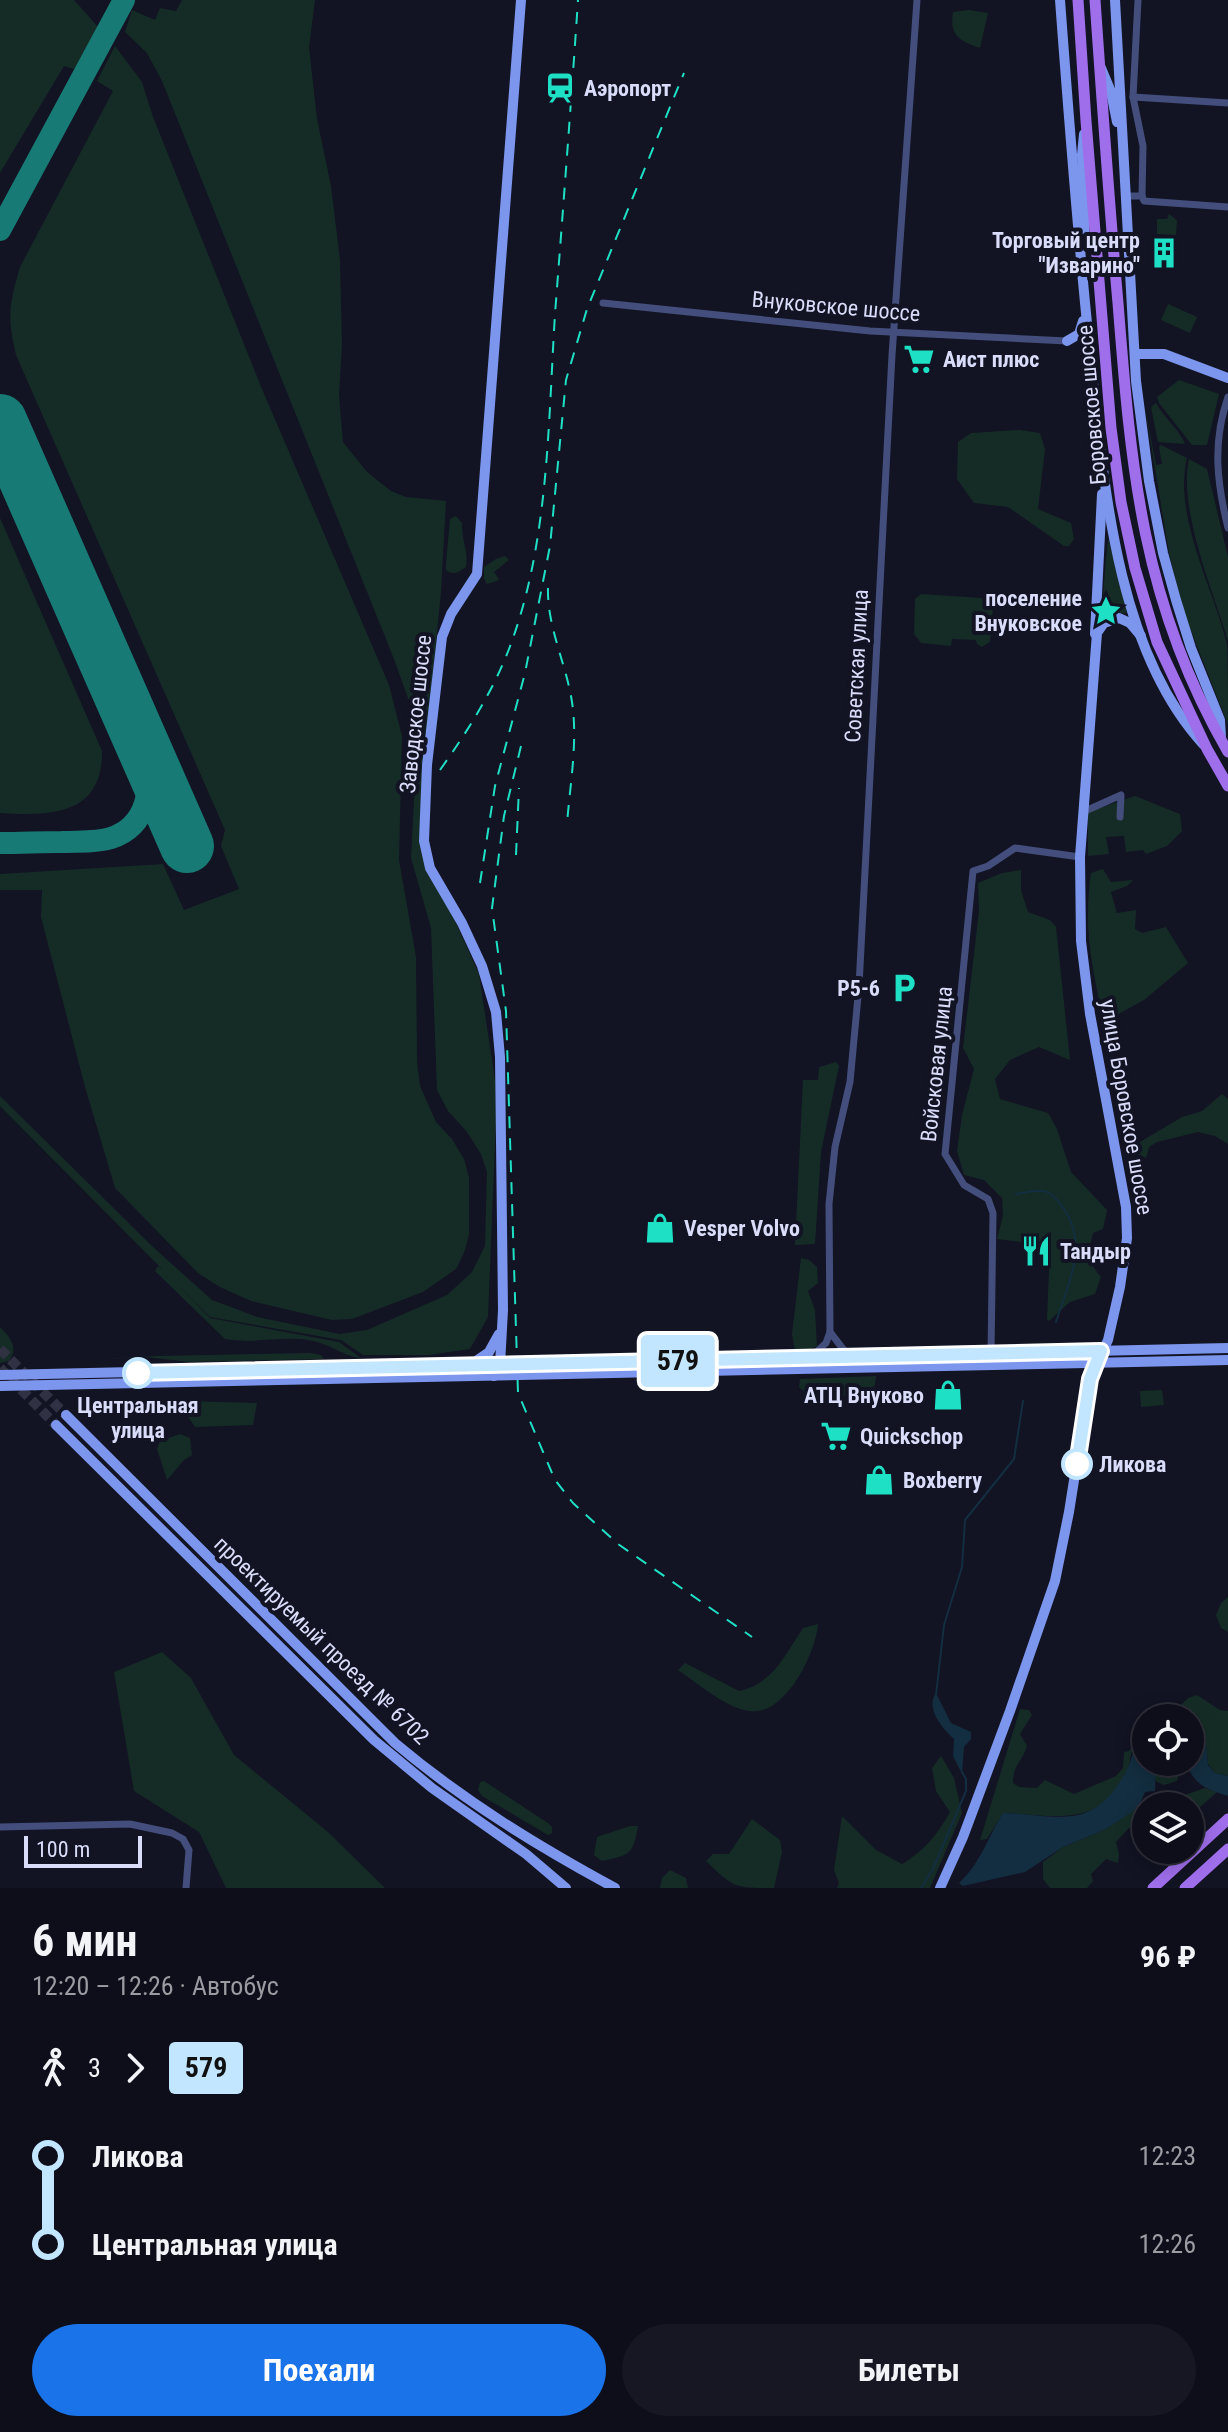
<!DOCTYPE html>
<html lang="ru">
<meta charset="utf-8">
<style>
:root{--surface:#0e0e1a;--page:#171723;--text:#f1f3f6;--muted:#9b9ca2;--line:#2e2e39;--accent:#1a73e8}
body{margin:0;font-family:"Roboto Condensed",sans-serif;background:var(--page);color:var(--text);height:100vh;display:flex;flex-direction:column;font-size:30px;white-space:nowrap}
*{box-sizing:border-box;margin:0}
p{font-size:26px;color:var(--muted)}
.icon{flex:none;width:44px;height:44px;fill:none;stroke:currentColor;stroke-width:2;stroke-linecap:round;stroke-linejoin:round}
.map{position:relative;height:1888px;overflow:hidden}
.sheet{display:flex;flex-direction:column;background:var(--surface);flex:1}
.sheet>*{flex:none}
.badge{padding:0 16px;border-radius:6px;font-size:28px;line-height:52px}
.tools{position:absolute;left:1132px;top:1704px;display:grid;gap:16px}
.tools a{display:grid;place-items:center;width:72px;height:72px;border-radius:50%;background:var(--surface);box-shadow:0 4px 20px #0003,0 0 0 2px var(--line);font-size:40px}
.scale{position:absolute;left:24px;bottom:20px;width:118px;box-sizing:border-box;padding-left:8px;border:4px solid #d9ddfa;border-top:0;font-size:22px;line-height:28px;white-space:nowrap;color:#d9ddfa;-webkit-text-stroke:6px #121323;paint-order:stroke}
.map>.badge{position:absolute;translate:-50% -50%;box-shadow:0 0 0 4px #fff}
.legs{display:flex;align-items:center;gap:12px;height:88px;padding:0 32px;font-size:26px}
.legs p{margin-inline-start:auto}
.summary{display:flex;align-items:center;justify-content:space-between;height:136px;padding:0 32px}
h1{font-size:44px;font-weight:700;line-height:60px}
.cta{display:flex;gap:16px;margin-top:auto;padding:16px 32px}
.cta a{flex:1;height:92px;border-radius:48px;background:var(--accent);color:#fff;font-size:32px;font-weight:700;line-height:92px;text-align:center}
.cta a+a{background:var(--page);color:var(--text)}
ul{padding:0 32px;list-style:none}
li{display:flex;align-items:center;gap:28px;height:88px;font-size:30px}
li i{display:grid;place-items:center;width:12px;height:100%;margin:0 10px;background:currentColor}
li i::after{content:'';width:20px;height:20px;margin:-10px;border:6px solid;border-radius:50%;background:var(--surface)}
li p{margin-inline-start:auto}
li:first-child i{background:linear-gradient(#0000 50%,currentColor 0)}
li:last-child i{background:linear-gradient(currentColor 50%,#0000 0)}
.map>svg:first-child{display:block}
.green{fill:#152c26}
.water{fill:#132e40}
.lines{fill:none;stroke-linecap:round;stroke-linejoin:round}
.stream{stroke:#132e40;stroke-width:2}
.taxiway{stroke:#187a74;stroke-width:22}
.runway{stroke:#187a74;stroke-width:54}
.secondary-tunnel{stroke:#303143;stroke-width:10;stroke-dasharray:10 5;stroke-linecap:butt}
.street{stroke:#434e7c;stroke-width:7}
.secondary{stroke:#7c95ed;stroke-width:10}
.primary{stroke:#9f6eeb;stroke-width:11}
.rail{stroke:#1ee0c5;stroke-width:2;stroke-dasharray:12 10;stroke-linecap:butt}
.line-1-casing{stroke:#fff;stroke-width:18}
.line-1{stroke:#c2e6ff;stroke-width:12}
.stop-1-dot{fill:#fff;stroke:#c2e6ff;stroke-width:4}
.labels{text-anchor:middle;stroke-width:8;stroke-linejoin:round;paint-order:stroke}
.poi-label{font-size:22px;font-weight:bold;fill:#d9ddfa;stroke:#121323;text-anchor:start}
.street-label{font-size:22px;fill:#d9ddfa;stroke:#121323}
.stop-label{font-size:22px;font-weight:bold;fill:#d9ddfa;stroke:#121323}
</style>
<div class="map">
<svg width="1228" height="1888" viewBox="0 0 1228 1888">
<rect width="100%" height="100%" fill="#121323"/>
<g class="green">
<polygon points="0,0 74,0 98,27 74,69 64,66 0,173"/>
<path d="M 182,0 L 315,0 L 309,47 L 317,119 L 331,186 L 340,260 L 342,345 L 339,395 L 343,442 L 367,472 L 391,491 L 406,497 L 446,501 L 441,592 L 424,761 L 422,848 L 479,974 L 495,1080 L 496,1119 L 488,1317 L 470,1349 L 429,1355 L 363,1355 L 341,1340 L 210,1317 L 175,1282 L 210,1318 L 339,1342 L 361,1358 C 342,1356 327,1342 308,1340 C 281,1336 252,1344 225,1339 L 155,1271 L 158,1266 L 163,1270 L 0,1106 L 0,1096 L 154,1248 L 212,1300 L 257,1317 L 340,1334 L 367,1330 L 447,1295 L 472,1272 L 485,1246 L 487,1172 L 481,1154 L 467,1132 L 448,1111 L 437,1090 L 431,928 L 411,858 L 417,743 L 413,712 L 394,659 L 162,81 L 147,53 L 125,32 L 132,10 L 155,20 L 160,8 L 176,11 Z"/>
<path d="M 969,10 L 988,13 L 980,48 C 960,41 949,36 953,12 Z"/>
<path d="M 115,46 L 142,82 L 153,117 L 262,389 L 389,685 L 402,736 L 399,860 L 416,957 L 417,1061 L 420,1086 L 436,1122 L 452,1139 L 464,1159 L 469,1177 L 469,1235 L 464,1253 L 456,1269 L 423,1292 L 352,1319 L 332,1320 L 251,1301 L 220,1287 L 198,1273 L 115,1188 L 85,1087 L 41,917 L 42,890 L 0,890 L 0,874 L 163,864 L 184,910 L 239,889 L 221,846 L 225,830 L 16,355 C 7,316 9,305 20,267 L 113,91 L 97,81 Z"/>
<polygon points="1169,214 1177,220 1176,235 1157,234 1157,219 1167,219"/>
<polygon points="1168,304 1197,317 1190,333 1161,320"/>
<polygon points="1179,380 1219,394 1207,445 1192,445 1159,403 1157,397"/>
<path d="M 1144,402 L 1156,465 L 1162,464 L 1159,447 L 1161,445 L 1187,458 C 1173,516 1213,587 1227,644 C 1228,669 1228,700 1228,725 L 1183,610 L 1169,553 Z"/>
<path d="M 1156,403 C 1164,418 1180,430 1185,444 L 1158,442 L 1151,407 Z"/>
<polygon points="1020,430 1040,433 1045,449 1038,509 1071,523 1074,539 1069,546 1064,546 1008,507 974,503 957,479 958,442 971,433"/>
<path d="M 1189,459 L 1207,469 L 1228,557 L 1228,641 C 1213,591 1178,509 1189,459 Z"/>
<path d="M 456,516 L 462,523 C 461,538 469,553 466,567 C 459,572 453,576 446,570 L 446,563 L 450,519 Z"/>
<path d="M 0,518 L 102,751 C 103,816 49,816 0,813 Z"/>
<polygon points="1108,538 1127,613 1115,613 1101,617"/>
<polygon points="505,556 509,560 494,572 499,579 497,581 487,584 484,579 484,567 496,559"/>
<polygon points="921,594 981,598 993,607 990,642 982,647 977,644 976,640 952,639 951,646 921,643 914,634 915,599"/>
<polygon points="1135,796 1180,814 1182,831 1167,846 1146,854 1143,850 1126,852 1124,836 1106,837 1109,854 1088,856 1088,812"/>
<path d="M 1103,869 L 1111,882 L 1133,880 L 1127,886 L 1111,892 L 1117,913 L 1136,910 L 1135,929 L 1142,933 L 1166,927 L 1188,963 L 1144,1000 L 1104,1022 C 1092,967 1083,929 1091,873 Z"/>
<path d="M 1021,870 L 1021,890 L 1028,912 L 1050,920 L 1056,927 L 1070,1060 L 1039,1047 L 1010,1060 L 995,1079 L 1000,1099 L 1048,1113 L 1057,1129 L 1071,1172 L 1107,1210 L 1103,1229 L 1093,1233 C 1088,1252 1088,1262 1101,1277 L 1095,1294 L 1070,1302 L 1049,1321 L 1047,1319 L 1050,1245 L 997,1239 L 1003,1216 L 1002,1198 L 984,1180 L 964,1175 L 957,1151 L 962,1115 L 974,1069 L 963,1048 L 979,911 L 978,883 L 1002,873 Z"/>
<polygon points="836,1062 839,1066 821,1152 815,1244 795,1245 803,1080 818,1080 819,1067"/>
<polygon points="1222,1094 1228,1099 1228,1144 1215,1136 1198,1132 1157,1142 1149,1147 1146,1158 1139,1155 1140,1142 1182,1117 1202,1111"/>
<polygon points="801,1258 809,1260 817,1267 818,1283 808,1291 815,1310 817,1346 807,1351 795,1351 792,1334"/>
<path d="M 0,1327 C 10,1337 19,1348 9,1361 L 0,1363 Z"/>
<polygon points="311,1353 321,1355 324,1359 188,1362 146,1357 66,1361 157,1356"/>
<path d="M 876,1376 L 875,1385 C 861,1401 829,1396 808,1395 L 799,1387 L 800,1379 Z"/>
<polygon points="1162,1390 1164,1405 1141,1407 1140,1391"/>
<polygon points="187,1401 257,1403 253,1425 195,1427 187,1415"/>
<polygon points="180,1434 190,1438 192,1455 184,1460 167,1480 157,1449 160,1441"/>
<polygon points="1228,1597 1228,1632 1221,1628 1216,1615 1221,1603"/>
<path d="M 818,1624 C 816,1653 785,1717 749,1711 C 724,1707 699,1684 678,1670 L 685,1663 L 739,1691 C 774,1683 784,1656 803,1628 Z"/>
<polygon points="162,1652 191,1678 234,1755 328,1832 385,1888 226,1888 199,1832 134,1791 114,1672"/>
<polygon points="1197,1695 1220,1710 1228,1711 1228,1776 1215,1773 1208,1764 1206,1744 1197,1728 1190,1723 1190,1718 1173,1718 1173,1713 1188,1698"/>
<path d="M 1020,1709 L 1029,1710 L 1032,1715 L 1020,1734 L 1027,1746 C 1023,1761 1013,1764 1013,1783 L 1019,1787 L 1037,1788 L 1045,1780 L 1074,1794 L 1116,1776 L 1123,1768 L 1124,1752 L 1129,1751 L 1144,1729 C 1139,1736 1134,1743 1132,1751 C 1130,1757 1130,1764 1128,1770 C 1100,1830 1056,1815 1003,1813 L 987,1839 L 980,1840 Z"/>
<path d="M 941,1756 L 954,1778 L 962,1813 L 930,1888 L 837,1888 L 839,1883 L 834,1870 L 842,1816 L 876,1850 L 902,1864 C 924,1851 938,1834 950,1812 L 936,1791 L 932,1768 Z"/>
<polygon points="1156,1762 1179,1762 1181,1766 1177,1781 1164,1785 1155,1781"/>
<polygon points="484,1781 548,1823 552,1827 552,1833 548,1835 482,1796 478,1790 480,1782"/>
<polygon points="1205,1788 1217,1792 1199,1808 1190,1810 1190,1806 1146,1806 1146,1821 1129,1828 1116,1842 1119,1854 1118,1863 1106,1859 1091,1874 1093,1881 1087,1888 1050,1888 1043,1879 1043,1862 1063,1847 1104,1830 1139,1806 1167,1801"/>
<path d="M 752,1819 L 780,1840 L 782,1852 L 774,1888 C 734,1888 734,1888 706,1861 L 713,1854 L 729,1854 Z"/>
<path d="M 630,1826 L 638,1826 C 633,1855 630,1855 602,1861 L 594,1855 L 597,1837 Z"/>
<polygon points="670,1870 686,1878 688,1888 660,1888 662,1878"/>
</g>
<g class="water">
<path d="M 936,1693 L 951,1723 L 971,1732 L 971,1739 L 964,1747 L 962,1774 L 953,1756 L 954,1739 C 942,1728 925,1708 936,1693 Z"/>
<path d="M 1190,1723 L 1206,1742 L 1208,1765 L 1215,1773 L 1228,1776 L 1228,1796 C 1204,1788 1196,1786 1185,1762 L 1190,1762 Z"/>
<path d="M 1146,1728 L 1146,1762 L 1156,1762 L 1155,1791 L 1145,1792 L 1139,1806 L 1126,1816 L 1104,1830 L 1063,1847 L 1025,1872 L 963,1886 L 959,1883 C 980,1864 988,1837 1003,1813 C 1061,1815 1092,1832 1126,1772 C 1134,1758 1133,1740 1146,1728 Z"/>
</g>
<g class="lines">
<g class="stream">
<path d="M 1016,1194 C 1041,1190 1048,1185 1064,1209 C 1089,1246 1068,1284 1056,1322"/>
<polyline points="936,1695 944,1625 962,1567 965,1520 1014,1459 1023,1401"/>
<polyline points="921,1888 933,1869 966,1791 966,1779 962,1772"/>
</g>
<g class="taxiway">
<polyline points="0,230 124,0"/>
<path d="M 0,843 C 21,843 41,842 62,842 C 78,841 96,843 111,838 C 148,826 152,788 146,756"/>
</g>
<polyline class="runway" points="0,421 187,846"/>
<g class="secondary-tunnel">
<polyline points="0,1349 66,1415"/>
<polyline points="0,1368 56,1425"/>
</g>
<g class="street">
<polyline points="1138,0 1133,97 1143,146 1142,196"/>
<polyline points="1133,97 1228,103"/>
<polyline points="1127,196 1142,196 1144,201 1228,207"/>
<polyline points="603,303 870,331 1067,341"/>
<path d="M 1228,397 C 1212,443 1217,483 1228,528"/>
<polyline points="1083,812 1121,795 1120,817"/>
<polyline points="830,1332 843,1349 853,1356"/>
<polyline points="991,1354 993,1213 988,1199 964,1185 945,1154 973,871 988,866 1015,848 1080,857"/>
<polyline points="813,1355 826,1343 830,1332 829,1204 835,1147 850,1082 859,986 892,355 917,0"/>
<polyline points="0,1827 130,1824 172,1833 183,1839 189,1850 186,1888"/>
</g>
<g class="secondary">
<path d="M 1060,0 C 1069,121 1078,241 1091,362 C 1104,484 1116,649 1203,744"/>
<polyline points="1115,0 1136,381 1149,481 1163,553 1176,600 1191,648 1220,720 1221,738"/>
<polyline points="1101,68 1111,92 1117,122"/>
<polyline points="1084,134 1082,155 1085,246"/>
<polyline points="1067,341 1079,334 1083,321"/>
<polyline points="1135,354 1164,354 1228,378"/>
<polyline points="1095,634 1102,494"/>
<polyline points="473,1363 489,1352 499,1334"/>
<polyline points="0,1375 1228,1348"/>
<polyline points="494,1376 500,1365 503,1310 500,1057 496,1012 482,966 462,923 430,868 424,841 427,765 442,637 451,614 477,574 521,0"/>
<polyline points="0,1386 1228,1360"/>
<path d="M 66,1415 L 395,1743 C 464,1801 536,1845 615,1888"/>
<polyline points="56,1425 374,1740 432,1788 526,1854 566,1888"/>
<polyline points="940,1888 963,1837 1010,1711 1055,1581 1069,1512 1090,1379 1108,1340 1120,1287 1127,1238 1126,1207 1090,1014 1081,941 1080,857 1097,633 1104,623 1119,618 1130,623 1141,636"/>
</g>
<g class="primary">
<polyline points="1078,0 1086,121 1111,428 1121,502 1135,568 1157,642 1207,749 1228,786"/>
<path d="M 1095,0 C 1102,101 1109,202 1118,303 C 1131,469 1142,604 1228,752"/>
<polyline points="1153,1888 1228,1819"/>
<polyline points="1185,1888 1228,1849"/>
</g>
<g class="rail">
<path d="M 548,588 C 547,627 566,663 572,702 C 578,742 570,784 567,824"/>
<polyline points="521,746 504,816 492,908 506,1011 518,1393 555,1480 573,1503 618,1544 752,1637"/>
<path d="M 440,770 C 467,732 492,693 509,649 C 549,544 548,425 555,314 C 563,210 571,105 578,0"/>
<polyline points="516,855 519,788"/>
<polyline points="480,883 495,786 525,673 550,546 566,380 587,309 684,73"/>
</g>
</g>
<g class="lines">
<g class="line-1-casing">
<polyline id="line-1" points="138,1373 1101,1351 1090,1379 1077,1464"/>
</g>
<use href="#line-1" class="line-1"/>
</g>
<defs>
<g id="station-bare" transform="scale(2.4)"><path d="M-3-6H3Q5-6 5-4V2Q5 4 3 4L4.5 6H3L1.5 4h-3L-3 6H-4.5L-3 4Q-5 4-5 2V-4Q-5-6-3-6ZM-3.5-4v3h7v-3ZM-3.5 1v1.5H-2V1ZM2 1v1.5H3.5V1Z" fill="#1ee0c5" stroke="#121323" stroke-width="2.5" paint-order="stroke"/></g>
<g id="building-bare" transform="scale(2.4)"><path d="M-4-6H4V6H1V3H-1V6H-4ZM-2.5-4.3h1.7v1.8h-1.7ZM.8-4.3h1.7v1.8H.8ZM-2.5-1h1.7V.8h-1.7ZM.8-1h1.7V.8H.8Z" fill="#1ee0c5" stroke="#121323" stroke-width="2.5" paint-order="stroke"/></g>
<g id="supermarket-bare" transform="scale(2.4)"><path d="M-6-5.5h2.5l.6 2H6L4.5 2H-2.5L-4.4-4H-6ZM-1.5 3.2a1.3 1.3 0 1 0 .1 0ZM3 3.2a1.3 1.3 0 1 0 .1 0Z" fill="#1ee0c5" stroke="#121323" stroke-width="2.5" paint-order="stroke"/></g>
<g id="sight-bare" transform="scale(2.4)"><path d="M0-6L1.8-2.2L6-1.7L2.9 1.2L3.7 5.4L0 3.3L-3.7 5.4L-2.9 1.2L-6-1.7L-1.8-2.2Z" fill="#1ee0c5" stroke="#121323" stroke-width="2.5" paint-order="stroke"/></g>
<g id="parking-bare" transform="scale(2.4)"><path d="M-3.5-5.5H1a3.5 3.5 0 0 1 0 7H-1V5.5H-3.5ZM-1-3.4V-.6H.8a1.4 1.4 0 0 0 0-2.8Z" fill="#1ee0c5" stroke="#121323" stroke-width="2.5" paint-order="stroke"/></g>
<g id="shop-bare" transform="scale(2.4)"><path d="M-5-2.5h2.3a2.7 3.5 0 0 1 5.4 0H5L5.5 6h-11ZM-1.5-2.5h3a1.5 2.3 0 0 0-3 0Z" fill="#1ee0c5" stroke="#121323" stroke-width="2.5" paint-order="stroke"/></g>
<g id="restaurant-bare" transform="scale(2.4)"><path d="M-5-6h1v4h1v-4h1v4h1v-4h1v5L-1.5 .5V6h-2V.5L-5-1ZM5-6V6H3V1.5H1.5Q1.5-4 5-6Z" fill="#1ee0c5" stroke="#121323" stroke-width="2.5" paint-order="stroke"/></g>
</defs>
<g fill-rule="evenodd">
<use href="#station-bare" x="560" y="88"/>
<use href="#building-bare" x="1164" y="253"/>
<use href="#supermarket-bare" x="919" y="359"/>
<use href="#sight-bare" x="1106" y="611"/>
<use href="#parking-bare" x="904" y="988"/>
<use href="#shop-bare" x="660" y="1228"/>
<use href="#restaurant-bare" x="1036" y="1251"/>
<use href="#shop-bare" x="948" y="1395"/>
<use href="#supermarket-bare" x="836" y="1436"/>
<use href="#shop-bare" x="879" y="1480"/>
</g>
<g class="stop-1-dot">
<circle cx="138" cy="1373" r="14"/>
<circle cx="1077" cy="1464" r="14"/>
</g>
<g class="labels">
<g class="poi-label">
<text x="584" y="96">Аэропорт</text>
<text x="1140" y="248" text-anchor="end">Торговый центр<tspan x="1140" dy="25">"Изварино"</tspan></text>
<text x="943" y="367">Аист плюс</text>
<text x="1082" y="606" text-anchor="end">поселение<tspan x="1082" dy="25">Внуковское</tspan></text>
<text x="880" y="996" text-anchor="end">Р5-6</text>
<text x="684" y="1236">Vesper Volvo</text>
<text x="1060" y="1259">Тандыр</text>
<text x="924" y="1403" text-anchor="end">АТЦ Внуково</text>
<text x="860" y="1444">Quickschop</text>
<text x="903" y="1488">Boxberry</text>
</g>
<g class="street-label">
<text transform="translate(836 306) rotate(5)" y="8">Внуковское шоссе</text>
<text transform="translate(1091 405) rotate(-95)" y="8">Боровское шоссе</text>
<text transform="translate(856 666) rotate(-87)" y="8">Советская улица</text>
<text transform="translate(415 714) rotate(-84)" y="8">Заводское шоссе</text>
<text transform="translate(936 1064) rotate(-84)" y="8">Войсковая улица</text>
<text transform="translate(1127 1107) rotate(80)" y="8">улица Боровское шоссе</text>
<text transform="translate(322 1640) rotate(44)" y="8">проектируемый проезд № 6702</text>
</g>
<g class="stop-label">
<text x="138" y="1413">Центральная<tspan x="138" dy="25">улица</tspan></text>
<text x="1099" y="1472" text-anchor="start">Ликова</text>
</g>
</g>
</svg>
<div class="tools">
<a><svg class="icon" aria-label="locate" viewBox="0 0 24 24"><circle cx="12" cy="12" r="6"/><path d="M12 2v4M12 18v4M2 12h4M18 12h4"/></svg></a>
<a><svg class="icon" aria-label="layers" viewBox="0 0 24 24"><path d="M12 4l9 5-9 5-9-5zM3 14l9 5 9-5"/></svg></a>
</div>
<div class="scale">100 m</div>
<b class="badge" style="left:678px;top:1361px;background:#c2e6ff;color:#111">579</b>
</div>
<section class="sheet">
<div class="summary"><div><h1>6 мин</h1><p>12:20 – 12:26 · Автобус</p></div><b>96 ₽</b></div>
<div class="legs"><svg class="icon" aria-label="walk" viewBox="0 0 24 24"><circle cx="13" cy="4" r="2"/><path d="M13 8l-2 6 4 7M11 14l-3 7M7 12l3-4h3l4 4"/></svg>3<svg class="icon" aria-label="forward" viewBox="0 0 24 24"><path d="M9 5l7 7-7 7"/></svg><b class="badge" style="background:#c2e6ff;color:#111">579</b></div>
<ul>
<li><i style="color:#c2e6ff"></i><b>Ликова</b><p>12:23</p></li>
<li><i style="color:#c2e6ff"></i><b>Центральная улица</b><p>12:26</p></li>
</ul>
<div class="cta"><a>Поехали</a><a>Билеты</a></div>
</section>
